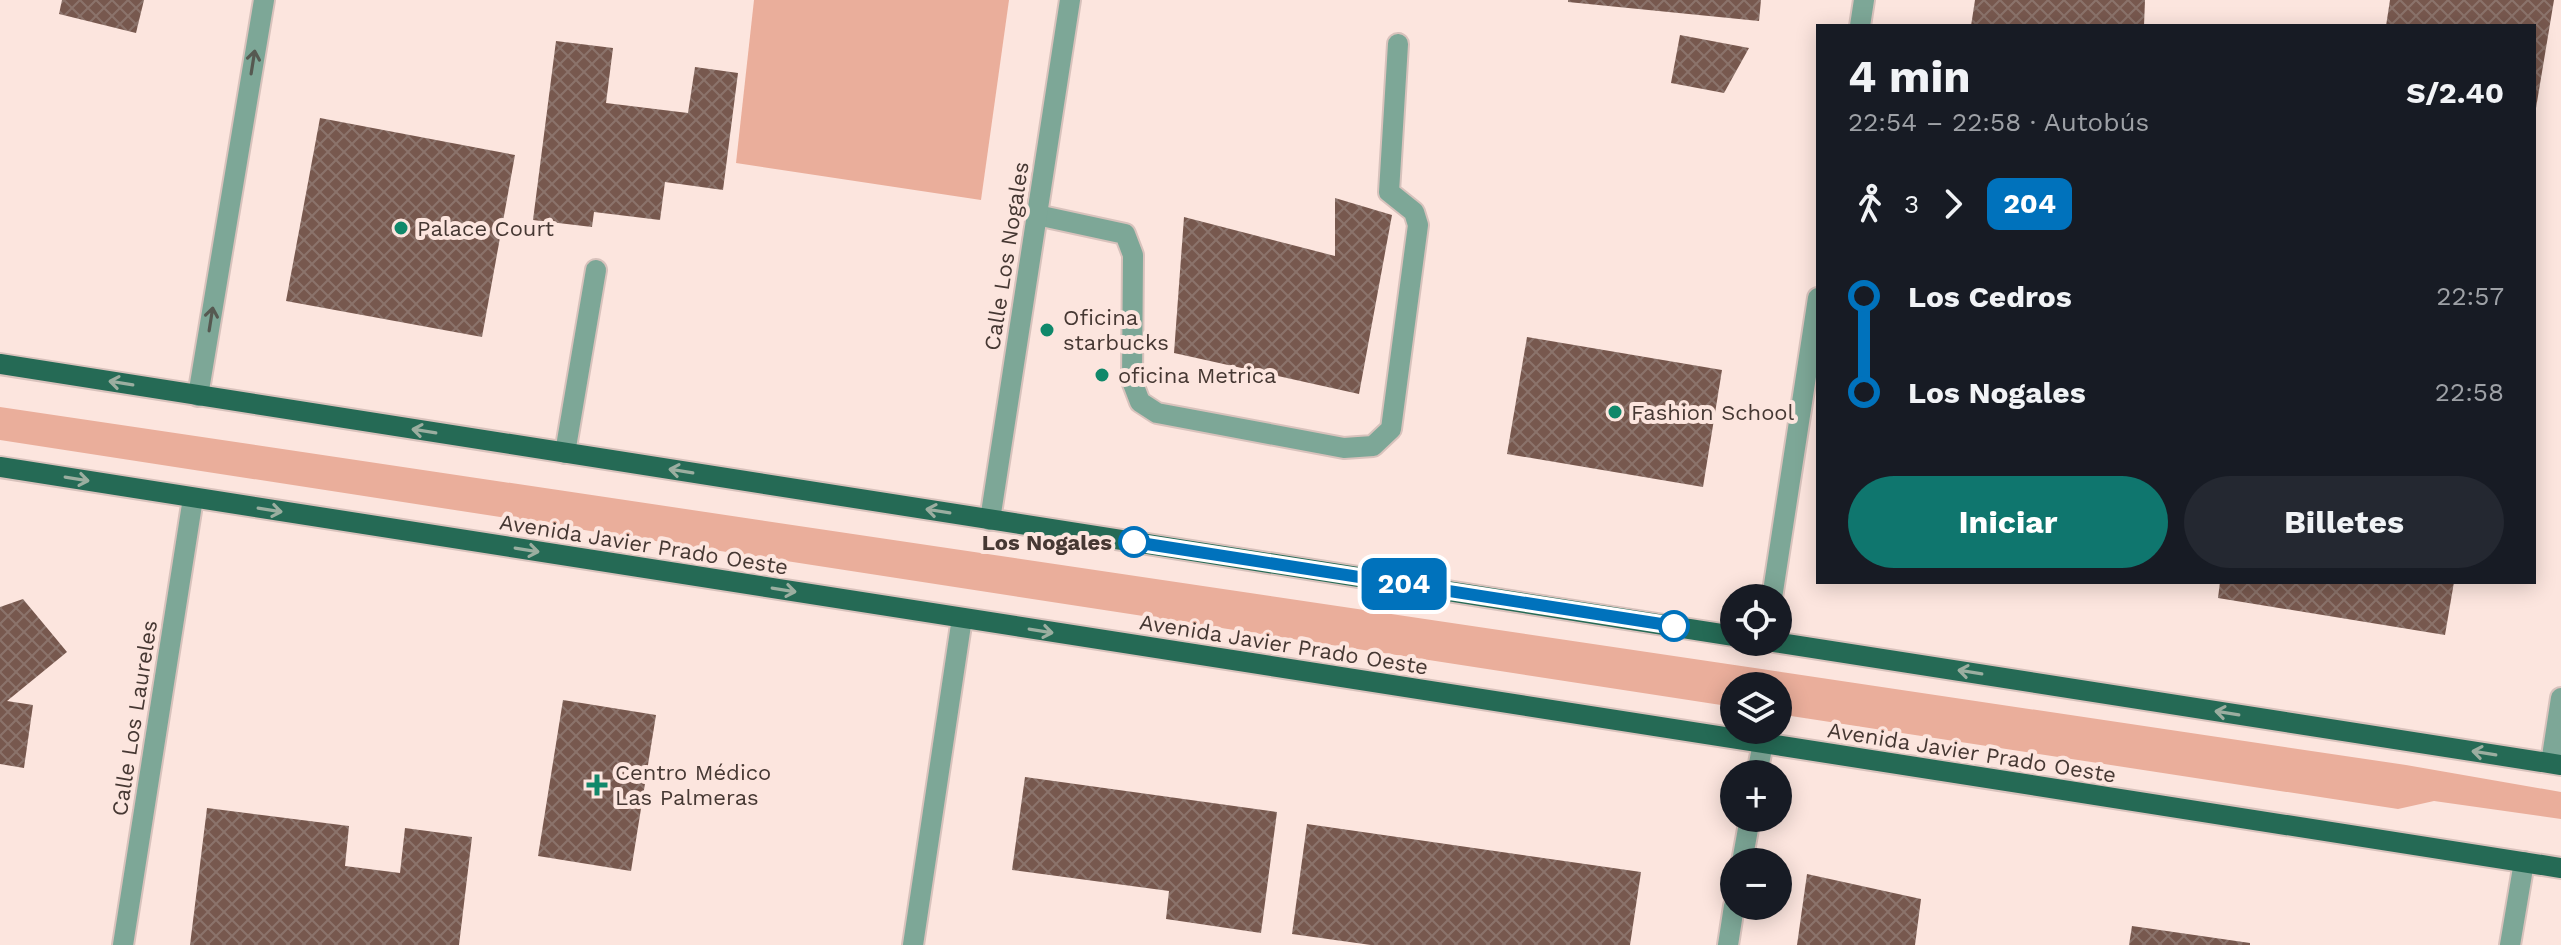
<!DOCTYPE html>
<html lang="es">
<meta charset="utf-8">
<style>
:root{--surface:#171b24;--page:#242831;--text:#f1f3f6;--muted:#9ea1a6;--accent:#0f766e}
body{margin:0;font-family:"Work Sans",sans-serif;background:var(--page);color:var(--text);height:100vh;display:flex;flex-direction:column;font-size:30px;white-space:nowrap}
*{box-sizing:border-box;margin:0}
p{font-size:26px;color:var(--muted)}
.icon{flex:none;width:44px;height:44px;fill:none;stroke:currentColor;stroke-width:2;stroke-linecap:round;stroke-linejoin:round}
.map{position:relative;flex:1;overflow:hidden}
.side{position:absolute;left:1816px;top:24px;width:720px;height:560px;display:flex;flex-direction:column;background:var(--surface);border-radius:0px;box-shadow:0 4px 20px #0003}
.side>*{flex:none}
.badge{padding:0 16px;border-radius:12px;font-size:28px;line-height:52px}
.fabs{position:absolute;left:1720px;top:584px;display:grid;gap:16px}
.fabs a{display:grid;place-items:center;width:72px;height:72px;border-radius:50%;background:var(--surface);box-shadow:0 4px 20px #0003;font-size:40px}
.map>.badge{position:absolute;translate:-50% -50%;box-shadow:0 0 0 4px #fff}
.legs{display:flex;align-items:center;gap:12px;height:88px;padding:0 32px;font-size:26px}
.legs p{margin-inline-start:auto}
.overview{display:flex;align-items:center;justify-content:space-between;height:136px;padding:0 32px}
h1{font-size:44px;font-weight:700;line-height:60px}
.cta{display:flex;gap:16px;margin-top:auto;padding:16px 32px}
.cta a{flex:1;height:92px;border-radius:48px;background:var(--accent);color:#fff;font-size:32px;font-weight:700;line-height:92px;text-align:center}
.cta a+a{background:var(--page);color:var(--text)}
ul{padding:0 32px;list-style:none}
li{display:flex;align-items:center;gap:28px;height:96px;font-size:30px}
li i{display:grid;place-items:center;width:12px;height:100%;margin:0 10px;background:currentColor}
li i::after{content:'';width:20px;height:20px;margin:-10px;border:6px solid;border-radius:50%;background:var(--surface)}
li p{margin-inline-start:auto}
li:first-child i{background:linear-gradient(#0000 50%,currentColor 0)}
li:last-child i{background:linear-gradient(currentColor 50%,#0000 0)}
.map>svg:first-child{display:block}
.grass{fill:#eaae9b}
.building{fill:url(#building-cross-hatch)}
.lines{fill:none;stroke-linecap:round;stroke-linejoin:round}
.minor-casing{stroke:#d8c2bc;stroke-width:24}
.major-casing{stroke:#d8c2bc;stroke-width:24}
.minor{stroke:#7da797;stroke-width:20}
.major{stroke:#256a55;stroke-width:20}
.oneway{stroke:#565951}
.oneway2{stroke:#9baea0}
.line-1-casing{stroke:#fff;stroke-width:18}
.line-1{stroke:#0072bc;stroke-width:12}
.poi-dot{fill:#10886a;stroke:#fce5de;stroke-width:3}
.stop-1-dot{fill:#fff;stroke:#0072bc;stroke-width:4}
.labels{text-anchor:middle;stroke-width:8;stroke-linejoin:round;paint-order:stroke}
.poi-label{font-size:22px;fill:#463833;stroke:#fce5de;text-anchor:start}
.street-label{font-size:22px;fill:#463833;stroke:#fce5de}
.stop-label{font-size:22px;font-weight:bold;fill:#463833;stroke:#fce5de;text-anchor:end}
</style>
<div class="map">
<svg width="2561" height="945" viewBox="0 0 2561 945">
<defs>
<pattern id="building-cross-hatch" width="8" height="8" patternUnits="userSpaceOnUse" patternTransform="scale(2)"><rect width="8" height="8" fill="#77584e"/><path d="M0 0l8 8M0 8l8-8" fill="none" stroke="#8b736b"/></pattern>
</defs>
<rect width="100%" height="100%" fill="#fce5de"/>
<g class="grass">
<polygon points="754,0 1009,0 981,200 736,163"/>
<polygon points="0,407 2406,765 2561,792 2561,819 2434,801 2398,809 1778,714 1778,686 1734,686 1734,707 0,440"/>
</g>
<g class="building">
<polygon points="62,0 144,0 136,33 59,14"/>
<polygon points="1568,0 1761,0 1759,21 1568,2"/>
<polygon points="1975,0 2145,0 2144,26 1971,26"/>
<polygon points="2390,0 2554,0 2536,108 2534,26 2386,26"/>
<polygon points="1680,35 1749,48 1724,93 1671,83"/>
<polygon points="556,41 613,48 606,103 688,113 695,67 738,73 723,190 665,182 660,220 594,212 592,227 533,220"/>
<polygon points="320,118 515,155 482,337 286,301"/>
<polygon points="1335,198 1392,215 1359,394 1174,353 1184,217 1335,256"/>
<polygon points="1527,337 1722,370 1703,487 1507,454"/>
<polygon points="2220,582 2454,582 2445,635 2218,598"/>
<polygon points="23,599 67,652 7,701 33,705 24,768 0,764 0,607"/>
<polygon points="563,700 656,715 631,871 538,856"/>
<polygon points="1025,777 1277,812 1261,933 1166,919 1169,891 1012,870"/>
<polygon points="207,808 349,826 345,866 400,873 405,828 472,837 459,945 190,945"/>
<polygon points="1307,824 1641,872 1630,945 1371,945 1292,934"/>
<polygon points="1807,874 1921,899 1915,945 1797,945"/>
<polygon points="2132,926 2250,943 2250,945 2129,945"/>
</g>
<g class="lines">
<g class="minor-casing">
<g id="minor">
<polyline points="1860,26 1864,0"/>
<polyline points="1037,215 1125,234 1133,255 1132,381 1140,402 1157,413 1344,448 1373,446 1391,429 1418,225 1414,212 1389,192 1398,44"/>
<polyline points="198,396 264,0"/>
<polyline points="565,453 596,270"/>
<polyline points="990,520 1070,0"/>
<polyline points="1772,598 1818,298"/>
<polyline points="2551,763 2561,698"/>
<polyline points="1757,774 1763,743"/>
<polyline points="1742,862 1750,818"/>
<polyline points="123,945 193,498"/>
<polyline points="913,945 962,618"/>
<polyline points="1728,945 1734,906"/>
<polyline points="2510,945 2524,862"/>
</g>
</g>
<g class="major-casing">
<g id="major">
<polyline points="0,364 1734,636"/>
<polyline points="0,467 2561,868"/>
<polyline points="1774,642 2561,765"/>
</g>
</g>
<use href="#minor" class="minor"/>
<use href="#major" class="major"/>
</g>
<defs><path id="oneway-shaft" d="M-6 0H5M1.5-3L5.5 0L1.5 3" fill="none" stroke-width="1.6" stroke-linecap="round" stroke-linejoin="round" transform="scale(2)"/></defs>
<g class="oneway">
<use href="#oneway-shaft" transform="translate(253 62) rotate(-81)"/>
<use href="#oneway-shaft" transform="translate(211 319) rotate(-81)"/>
</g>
<g class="oneway2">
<use href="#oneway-shaft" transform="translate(121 383) rotate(-171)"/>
<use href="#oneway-shaft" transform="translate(424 431) rotate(-171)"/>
<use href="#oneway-shaft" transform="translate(681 471) rotate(-171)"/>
<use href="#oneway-shaft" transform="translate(77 479) rotate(9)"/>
<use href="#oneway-shaft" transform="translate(270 510) rotate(9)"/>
<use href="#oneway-shaft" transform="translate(938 511) rotate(-171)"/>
<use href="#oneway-shaft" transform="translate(527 550) rotate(9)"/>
<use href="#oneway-shaft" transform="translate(784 590) rotate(9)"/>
<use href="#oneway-shaft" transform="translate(1041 631) rotate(9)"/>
<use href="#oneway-shaft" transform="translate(1970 672) rotate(-171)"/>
<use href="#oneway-shaft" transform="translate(2227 713) rotate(-171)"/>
<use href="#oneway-shaft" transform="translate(2484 753) rotate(-171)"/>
</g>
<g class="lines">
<g class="line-1-casing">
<polyline id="line-1" points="1134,542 1674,626"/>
</g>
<use href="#line-1" class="line-1"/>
</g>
<g class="poi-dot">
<circle cx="401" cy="228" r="8"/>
<circle cx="1047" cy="330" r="8"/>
<circle cx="1102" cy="375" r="8"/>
<circle cx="1615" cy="412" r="8"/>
<path d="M593 773h8v8h8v8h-8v8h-8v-8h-8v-8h8z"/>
</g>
<g class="stop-1-dot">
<circle cx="1134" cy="542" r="14"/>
<circle cx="1674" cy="626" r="14"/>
</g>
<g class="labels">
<g class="poi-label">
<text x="417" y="236">Palace Court</text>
<text x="1063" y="325">Oficina<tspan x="1063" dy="25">starbucks</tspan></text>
<text x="1118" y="383">oficina Metrica</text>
<text x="1631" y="420">Fashion School</text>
<text x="615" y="780">Centro Médico<tspan x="615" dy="25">Las Palmeras</tspan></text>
</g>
<g class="street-label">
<text transform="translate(1006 256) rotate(-81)" y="8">Calle Los Nogales</text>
<text transform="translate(644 544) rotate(9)" y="8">Avenida Javier Prado Oeste</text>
<text transform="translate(1284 644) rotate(9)" y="8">Avenida Javier Prado Oeste</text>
<text transform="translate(134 718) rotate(-81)" y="8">Calle Los Laureles</text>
<text transform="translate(1972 752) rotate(9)" y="8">Avenida Javier Prado Oeste</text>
</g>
<g class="stop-label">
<text x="1112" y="550">Los Nogales</text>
</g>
</g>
</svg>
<div class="fabs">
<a><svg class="icon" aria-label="locate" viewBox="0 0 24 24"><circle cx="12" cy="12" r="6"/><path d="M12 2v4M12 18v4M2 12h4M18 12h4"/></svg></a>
<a><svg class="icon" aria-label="layers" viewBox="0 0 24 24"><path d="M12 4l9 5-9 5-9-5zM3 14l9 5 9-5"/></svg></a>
<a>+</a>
<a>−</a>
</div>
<b class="badge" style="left:1404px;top:584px;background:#0072bc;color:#fff">204</b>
<section class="side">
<div class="overview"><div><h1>4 min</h1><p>22:54 – 22:58 · Autobús</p></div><b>S/2.40</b></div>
<div class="legs"><svg class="icon" aria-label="walk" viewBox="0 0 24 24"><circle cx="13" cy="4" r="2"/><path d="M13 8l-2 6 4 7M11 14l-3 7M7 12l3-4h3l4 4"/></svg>3<svg class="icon" aria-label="forward" viewBox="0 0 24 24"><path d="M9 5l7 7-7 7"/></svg><b class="badge" style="background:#0072bc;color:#fff">204</b></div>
<ul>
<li><i style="color:#0072bc"></i><b>Los Cedros</b><p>22:57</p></li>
<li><i style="color:#0072bc"></i><b>Los Nogales</b><p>22:58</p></li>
</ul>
<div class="cta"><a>Iniciar</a><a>Billetes</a></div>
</section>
</div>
